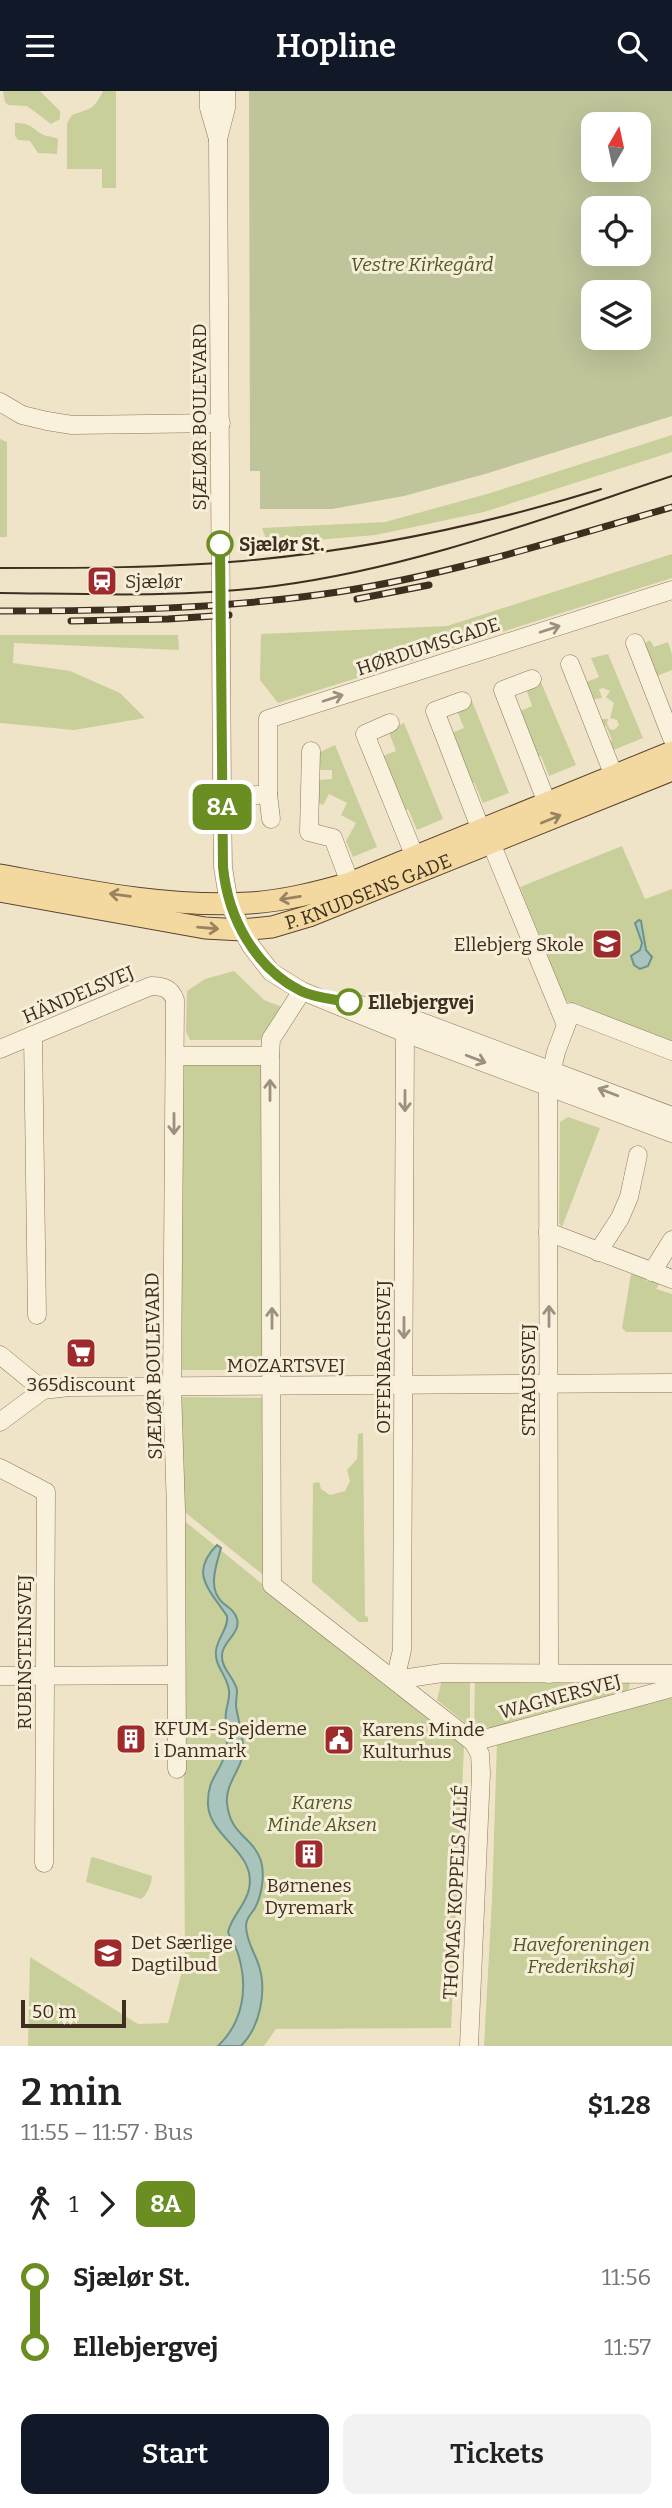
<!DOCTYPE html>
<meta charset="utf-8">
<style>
:root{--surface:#fff;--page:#f2f2f2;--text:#222;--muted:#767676;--accent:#111827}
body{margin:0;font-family:Bitter,serif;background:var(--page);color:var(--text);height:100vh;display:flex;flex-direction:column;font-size:26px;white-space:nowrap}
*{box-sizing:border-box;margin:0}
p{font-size:23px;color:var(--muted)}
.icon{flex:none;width:38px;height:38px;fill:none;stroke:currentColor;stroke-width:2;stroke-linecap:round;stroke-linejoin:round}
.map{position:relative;height:1955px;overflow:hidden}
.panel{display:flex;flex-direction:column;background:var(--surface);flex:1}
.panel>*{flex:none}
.badge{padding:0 14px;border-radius:10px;font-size:24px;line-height:46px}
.needle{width:46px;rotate:9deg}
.fabs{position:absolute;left:581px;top:21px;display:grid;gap:14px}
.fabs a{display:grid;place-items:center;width:70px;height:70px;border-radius:14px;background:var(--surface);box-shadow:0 7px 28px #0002;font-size:35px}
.scale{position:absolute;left:21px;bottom:18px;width:105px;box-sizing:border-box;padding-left:7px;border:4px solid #3d2e20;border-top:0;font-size:19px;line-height:24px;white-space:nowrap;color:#3d2e20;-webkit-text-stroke:5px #f7eed8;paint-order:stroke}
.map>.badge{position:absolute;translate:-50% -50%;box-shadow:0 0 0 4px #fff}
.legs{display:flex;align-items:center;gap:10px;height:77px;padding:0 21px;font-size:23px}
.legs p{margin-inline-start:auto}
.summary{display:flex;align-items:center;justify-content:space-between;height:119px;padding:0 21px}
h1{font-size:38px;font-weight:600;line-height:52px}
.primary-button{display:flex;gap:14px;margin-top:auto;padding:14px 21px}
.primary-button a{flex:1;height:80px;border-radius:14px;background:var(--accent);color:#fff;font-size:28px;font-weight:600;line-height:80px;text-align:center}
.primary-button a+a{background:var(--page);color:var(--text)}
ul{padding:0 21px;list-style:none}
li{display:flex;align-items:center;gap:24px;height:70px;font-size:26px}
li i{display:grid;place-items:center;width:10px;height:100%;margin:0 9px;background:currentColor}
li i::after{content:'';width:18px;height:18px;margin:-9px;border:5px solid;border-radius:50%;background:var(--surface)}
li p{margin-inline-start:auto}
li:first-child i{background:linear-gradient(#0000 50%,currentColor 0)}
li:last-child i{background:linear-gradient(currentColor 50%,#0000 0)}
header{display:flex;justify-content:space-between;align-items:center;height:91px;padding:0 21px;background:var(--accent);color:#fff;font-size:32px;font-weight:600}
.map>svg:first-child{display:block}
.green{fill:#c9cf9b}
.cemetery{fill:#bfc49a;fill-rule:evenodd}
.water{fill:#a9c4bc;stroke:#6f938a;stroke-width:2}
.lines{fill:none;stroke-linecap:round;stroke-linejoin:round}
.minor-casing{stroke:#8d765c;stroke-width:19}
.major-casing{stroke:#5b4430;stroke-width:23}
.minor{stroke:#faf1dc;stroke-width:18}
.major{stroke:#f3d9a0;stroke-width:21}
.tram{stroke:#3d2e20;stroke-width:2}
.rail-casing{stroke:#3d2e20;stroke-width:7}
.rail{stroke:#f7eed8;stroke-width:4.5;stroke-dasharray:13;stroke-linecap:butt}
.oneway{stroke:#9c907e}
.oneway2{stroke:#988460}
.line-1-casing{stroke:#fff;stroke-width:16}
.line-1{stroke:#6b8e23;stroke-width:10}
.stop-1-dot{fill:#fff;stroke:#6b8e23;stroke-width:3.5}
.labels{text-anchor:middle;stroke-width:6;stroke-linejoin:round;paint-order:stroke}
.park-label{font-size:19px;font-style:italic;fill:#4d5a26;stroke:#f7eed8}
.street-label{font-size:19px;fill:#3d2e20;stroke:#f7eed8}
.stop-label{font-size:19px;font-weight:bold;fill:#3d2e20;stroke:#f7eed8;text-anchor:start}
.poi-label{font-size:19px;fill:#3d2e20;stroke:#f7eed8;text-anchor:start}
</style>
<header><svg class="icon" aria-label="menu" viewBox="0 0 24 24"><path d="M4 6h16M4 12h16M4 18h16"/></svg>Hopline<svg class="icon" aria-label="search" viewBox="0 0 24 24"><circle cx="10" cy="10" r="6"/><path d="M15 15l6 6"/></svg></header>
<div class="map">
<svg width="672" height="1955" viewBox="0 0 672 1955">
<rect width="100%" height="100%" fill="#f0e4c8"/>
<g class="green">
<polygon points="3,0 40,0 60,20 60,28 51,33 27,15 8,14 5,11"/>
<path d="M 103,0 L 116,0 L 116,97 L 102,97 L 102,78 L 67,78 L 67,32 L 72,24 C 91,17 93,20 103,0 Z"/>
<path d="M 15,32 C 35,32 33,41 47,45 C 51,46 54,46 58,48 L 57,63 L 38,62 L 30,50 L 18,49 L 15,45 Z"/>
<polygon points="672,344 672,361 484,421 376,444 268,453 262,437 385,431 487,403"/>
<polygon points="0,348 7,351 7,446 0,446"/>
<polygon points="672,463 672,487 278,612 260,589 261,543 447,535"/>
<polygon points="0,544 178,544 179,559 14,552 13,572 70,580 120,602 145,627 74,639 0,632"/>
<polygon points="650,549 654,556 668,551 672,563 672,579 657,585 644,553"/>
<polygon points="608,563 643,647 611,660 608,652 612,649 606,635 601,636 599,628 608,628 607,633 610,638 614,639 619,634 617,629 610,627 614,612 606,606 610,600 603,597 599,598 602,607 595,608 592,613 584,592 599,586 591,567"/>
<polygon points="540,589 576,674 549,685 541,665 536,666 518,621 532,615 525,595"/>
<polygon points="472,610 509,702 483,712 474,691 469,692 449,643 464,637 456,617"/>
<polygon points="404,632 443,728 417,739 408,718 403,720 380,666 396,660 388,639"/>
<polygon points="335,654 377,756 353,766 346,750 356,732 341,724 347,712 329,703 323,714 317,711 317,689 332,688 332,679 317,679 318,662"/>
<polygon points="622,755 645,808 672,798 672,950 566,910 520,796"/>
<polygon points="234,880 264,909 285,917 260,949 190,949 186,941 187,900 205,888"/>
<polygon points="265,969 267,1279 182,1279 181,970"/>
<polygon points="568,1026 600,1037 562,1136 559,1132 560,1031"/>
<polygon points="631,1183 647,1187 646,1190 653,1190 655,1187 661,1190 656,1198 672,1203 672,1241 626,1241 622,1237"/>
<polygon points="182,1306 267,1307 267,1487 182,1419"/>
<polygon points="363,1342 365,1525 368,1526 368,1531 359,1531 312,1491 313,1392 319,1391 321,1398 330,1404 345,1400 350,1390 347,1379 357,1368 358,1343"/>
<polygon points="182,1428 464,1656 451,1937 276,1938 264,1955 28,1955 30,1866 138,1933 168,1932 185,1869"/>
<polygon points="470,1587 470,1636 437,1609 442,1588"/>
<polygon points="475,1587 626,1589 630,1593 628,1602 489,1637 474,1635"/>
<polygon points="672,1602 672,1955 484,1955 492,1808 497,1650"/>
<path d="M 93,1766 L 152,1785 C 152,1792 147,1804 141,1808 L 86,1791 L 91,1767 Z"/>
</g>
<path class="cemetery" d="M 249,0 L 672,0 L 672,325 L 485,383 L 404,405 L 332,418 L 260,418 L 260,380 L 250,380 ZM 593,33 L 639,33 L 639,79 L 593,79 ZM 593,117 L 639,117 L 639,163 L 593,163 ZM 593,201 L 639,201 L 639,247 L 593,247 Z"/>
<g class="water">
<polygon points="639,829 641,830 646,859 652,866 648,875 640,878 634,874 631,865 640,859 642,852 635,832"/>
<path d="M 217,1454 L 221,1457 C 216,1475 207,1498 223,1512 C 229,1517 235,1520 237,1528 C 241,1543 221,1551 222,1566 C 222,1579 235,1587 237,1599 C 237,1604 236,1609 236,1615 C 238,1629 243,1643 243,1657 C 244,1677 225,1691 227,1712 C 230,1745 253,1745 261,1770 C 265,1783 262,1804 255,1817 C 251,1824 246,1826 246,1835 C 246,1850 255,1862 259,1875 C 267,1900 260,1936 241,1955 L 218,1955 C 243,1931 248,1898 239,1866 C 237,1857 231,1849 228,1841 C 232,1824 246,1814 249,1798 C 257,1761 210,1747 208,1714 C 207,1689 218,1684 225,1664 C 230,1651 224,1635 226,1621 C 227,1614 230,1607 229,1600 C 228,1585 214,1575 216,1560 C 217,1547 229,1537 227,1525 C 209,1498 189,1482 217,1454 Z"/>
</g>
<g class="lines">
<g class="minor-casing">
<g id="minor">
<polyline points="209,0 209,17 218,48"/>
<polyline points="226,0 226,17 218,48 222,707 223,776 229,813 251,855 271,881 302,900 405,942 672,1042"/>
<polyline points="0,311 22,324 47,330 72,334 221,332"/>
<polyline points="635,552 672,647"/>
<polyline points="570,573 614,685"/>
<polyline points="532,588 503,599 547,712"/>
<polyline points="462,610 435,620 481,739"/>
<polyline points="390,632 365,643 415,766"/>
<polyline points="311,660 309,741 333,747 350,792"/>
<polyline points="268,703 271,728"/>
<polyline points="222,707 268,703 268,628 672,499"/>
<polyline points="491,752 566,934"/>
<polyline points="302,900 271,948 270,965 272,1494 473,1651 480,1663 481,1682 469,1955"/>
<polyline points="356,913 395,921 672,1025"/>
<polyline points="405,942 402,1559 395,1589 442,1582 672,1583"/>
<polyline points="33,944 37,1224"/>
<path d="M 0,958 L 151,895 C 164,895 171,898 175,909 L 172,1296 L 176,1419 L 177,1678"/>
<polyline points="175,965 270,965"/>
<polyline points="548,1141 672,1188"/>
<polyline points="598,1161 620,1127 629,1106 638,1064"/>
<polyline points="652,1181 672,1149"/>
<polyline points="0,1264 43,1299"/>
<polyline points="0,1331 43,1299 69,1296 672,1292"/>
<polyline points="0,1377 46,1401 44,1772"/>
<polyline points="549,1583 548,995 556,961 571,921 672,960"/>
<polyline points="0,1585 176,1584"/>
<polyline points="473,1651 672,1597"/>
</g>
</g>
<g class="major-casing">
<g id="major">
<path d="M 0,784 C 82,799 167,817 250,812 C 284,810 318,801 350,792 L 672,661"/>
<path id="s1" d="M 0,800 L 205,837 L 242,839 L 272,836 L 309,825 L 672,679"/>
</g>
</g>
<use href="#minor" class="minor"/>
<use href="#major" class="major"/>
<g class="tram">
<path d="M 0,477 C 81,477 163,477 243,470 C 365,459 484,434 601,398"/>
<path d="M 0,502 C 91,503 184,507 275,495 C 412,477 542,428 672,385"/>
</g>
<g class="rail-casing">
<g id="rail">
<polyline points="357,508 429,494"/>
<path d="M 0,520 C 113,520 226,518 338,501 C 452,483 562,448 672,416"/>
<polyline points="71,530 168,528 229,524"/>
</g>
</g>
<use href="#rail" class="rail"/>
</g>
<defs><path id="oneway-shaft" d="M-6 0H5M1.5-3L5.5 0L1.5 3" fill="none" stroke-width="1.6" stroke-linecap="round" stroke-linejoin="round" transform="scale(1.75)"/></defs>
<g class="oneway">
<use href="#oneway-shaft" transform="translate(550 538) rotate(-18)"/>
<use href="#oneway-shaft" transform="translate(333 607) rotate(-18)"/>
<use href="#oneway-shaft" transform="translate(476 968) rotate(21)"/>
<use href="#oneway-shaft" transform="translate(270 999) rotate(-90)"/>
<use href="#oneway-shaft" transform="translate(608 1001) rotate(-159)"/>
<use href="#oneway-shaft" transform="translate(405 1010) rotate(90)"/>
<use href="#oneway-shaft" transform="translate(174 1033) rotate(90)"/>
<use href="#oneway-shaft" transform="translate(549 1225) rotate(-90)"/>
<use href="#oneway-shaft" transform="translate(272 1227) rotate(-90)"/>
<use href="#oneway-shaft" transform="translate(404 1237) rotate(90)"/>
</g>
<g class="oneway2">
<use href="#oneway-shaft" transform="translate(551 728) rotate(-22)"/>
<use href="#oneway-shaft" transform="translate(120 804) rotate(-173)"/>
<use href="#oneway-shaft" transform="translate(290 807) rotate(171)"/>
<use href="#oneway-shaft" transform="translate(208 837) rotate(5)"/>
</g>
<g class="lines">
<g class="line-1-casing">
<path id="line-1" d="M 220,453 L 223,776 C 228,827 255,877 301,900 C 315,907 333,908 349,911"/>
</g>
<use href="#line-1" class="line-1"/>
</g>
<defs>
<g id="station-square" transform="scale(1.575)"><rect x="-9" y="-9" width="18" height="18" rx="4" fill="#9e2a2b" stroke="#f7eed8"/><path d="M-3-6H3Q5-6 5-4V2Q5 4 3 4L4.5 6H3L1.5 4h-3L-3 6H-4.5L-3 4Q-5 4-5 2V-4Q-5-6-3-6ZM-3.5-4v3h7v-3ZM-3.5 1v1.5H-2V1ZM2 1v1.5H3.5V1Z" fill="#fff"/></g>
<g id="school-square" transform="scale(1.575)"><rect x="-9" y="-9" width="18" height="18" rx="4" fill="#9e2a2b" stroke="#f7eed8"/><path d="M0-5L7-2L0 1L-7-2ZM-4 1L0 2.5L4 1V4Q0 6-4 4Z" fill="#fff"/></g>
<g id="supermarket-square" transform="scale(1.575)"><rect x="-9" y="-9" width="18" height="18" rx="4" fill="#9e2a2b" stroke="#f7eed8"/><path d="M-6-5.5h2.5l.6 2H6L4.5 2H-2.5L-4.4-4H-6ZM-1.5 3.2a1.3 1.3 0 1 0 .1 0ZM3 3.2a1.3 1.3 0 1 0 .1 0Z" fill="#fff"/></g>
<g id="building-square" transform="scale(1.575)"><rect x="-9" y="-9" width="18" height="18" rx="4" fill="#9e2a2b" stroke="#f7eed8"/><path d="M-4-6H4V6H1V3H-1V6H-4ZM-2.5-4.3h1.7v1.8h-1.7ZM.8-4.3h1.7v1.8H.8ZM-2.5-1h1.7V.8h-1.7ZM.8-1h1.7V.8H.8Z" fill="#fff"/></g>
<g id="civic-square" transform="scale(1.575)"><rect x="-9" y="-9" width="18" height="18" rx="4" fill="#9e2a2b" stroke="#f7eed8"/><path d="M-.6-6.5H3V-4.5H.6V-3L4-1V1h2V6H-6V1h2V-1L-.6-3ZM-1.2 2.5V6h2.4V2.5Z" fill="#fff"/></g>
</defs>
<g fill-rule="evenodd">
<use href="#station-square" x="102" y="490"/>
<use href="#school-square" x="607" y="853"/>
<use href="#supermarket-square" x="81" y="1262"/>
<use href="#building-square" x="131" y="1648"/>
<use href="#civic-square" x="339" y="1649"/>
<use href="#building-square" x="309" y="1763"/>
<use href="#school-square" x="108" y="1862"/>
</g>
<g class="stop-1-dot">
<circle cx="220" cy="453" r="12"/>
<circle cx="349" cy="911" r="12"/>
</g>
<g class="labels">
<g class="park-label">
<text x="422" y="180">Vestre Kirkegård</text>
<text x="322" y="1718">Karens<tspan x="322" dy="22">Minde Aksen</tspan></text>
<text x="581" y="1860">Haveforeningen<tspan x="581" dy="22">Frederikshøj</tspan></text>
</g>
<g class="street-label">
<text transform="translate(199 326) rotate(-90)" y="7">SJÆLØR BOULEVARD</text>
<text transform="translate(428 555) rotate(-18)" y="7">HØRDUMSGADE</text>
<text dy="7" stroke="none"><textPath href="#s1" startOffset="378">P. KNUDSENS GADE</textPath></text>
<text transform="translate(78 903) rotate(-23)" y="7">HÄNDELSVEJ</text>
<text transform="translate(383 1266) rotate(-90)" y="7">OFFENBACHSVEJ</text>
<text x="286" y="1281">MOZARTSVEJ</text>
<text transform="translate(153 1275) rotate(-91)" y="7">SJÆLØR BOULEVARD</text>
<text transform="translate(528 1289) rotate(-90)" y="7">STRAUSSVEJ</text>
<text transform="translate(24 1561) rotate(-90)" y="7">RUBINSTEINSVEJ</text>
<text transform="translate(560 1605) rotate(-15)" y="7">WAGNERSVEJ</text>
<text transform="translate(455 1801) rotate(-87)" y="7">THOMAS KOPPELS ALLÉ</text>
</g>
<g class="stop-label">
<text x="239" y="460">Sjælør St.</text>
<text x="368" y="918">Ellebjergvej</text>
</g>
<g class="poi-label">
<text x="125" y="497">Sjælør</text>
<text x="584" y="860" text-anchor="end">Ellebjerg Skole</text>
<text x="81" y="1300" text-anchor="middle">365discount</text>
<text x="154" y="1644">KFUM-Spejderne<tspan x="154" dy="22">i Danmark</tspan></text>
<text x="362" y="1645">Karens Minde<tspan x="362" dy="22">Kulturhus</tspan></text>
<text x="309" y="1801" text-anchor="middle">Børnenes<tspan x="309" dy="22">Dyremark</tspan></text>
<text x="131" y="1858">Det Særlige<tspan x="131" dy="22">Dagtilbud</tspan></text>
</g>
</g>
</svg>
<div class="fabs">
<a><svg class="needle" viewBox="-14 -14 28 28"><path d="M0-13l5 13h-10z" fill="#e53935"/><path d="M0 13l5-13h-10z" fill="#767676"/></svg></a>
<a><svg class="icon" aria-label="locate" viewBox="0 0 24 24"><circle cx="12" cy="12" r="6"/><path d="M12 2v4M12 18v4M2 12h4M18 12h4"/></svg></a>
<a><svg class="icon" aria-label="layers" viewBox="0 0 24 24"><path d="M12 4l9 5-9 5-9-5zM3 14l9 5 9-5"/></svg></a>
</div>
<div class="scale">50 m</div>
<b class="badge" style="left:222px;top:716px;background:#6b8e23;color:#fff">8A</b>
</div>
<section class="panel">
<div class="summary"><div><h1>2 min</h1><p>11:55 – 11:57 · Bus</p></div><b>$1.28</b></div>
<div class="legs"><svg class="icon" aria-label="walk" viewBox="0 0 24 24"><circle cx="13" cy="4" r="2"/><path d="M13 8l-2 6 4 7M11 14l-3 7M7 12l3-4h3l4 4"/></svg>1<svg class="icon" aria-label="forward" viewBox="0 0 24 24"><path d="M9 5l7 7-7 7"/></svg><b class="badge" style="background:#6b8e23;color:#fff">8A</b></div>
<ul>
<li><i style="color:#6b8e23"></i><b>Sjælør St.</b><p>11:56</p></li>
<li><i style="color:#6b8e23"></i><b>Ellebjergvej</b><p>11:57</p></li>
</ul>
<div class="primary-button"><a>Start</a><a>Tickets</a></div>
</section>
